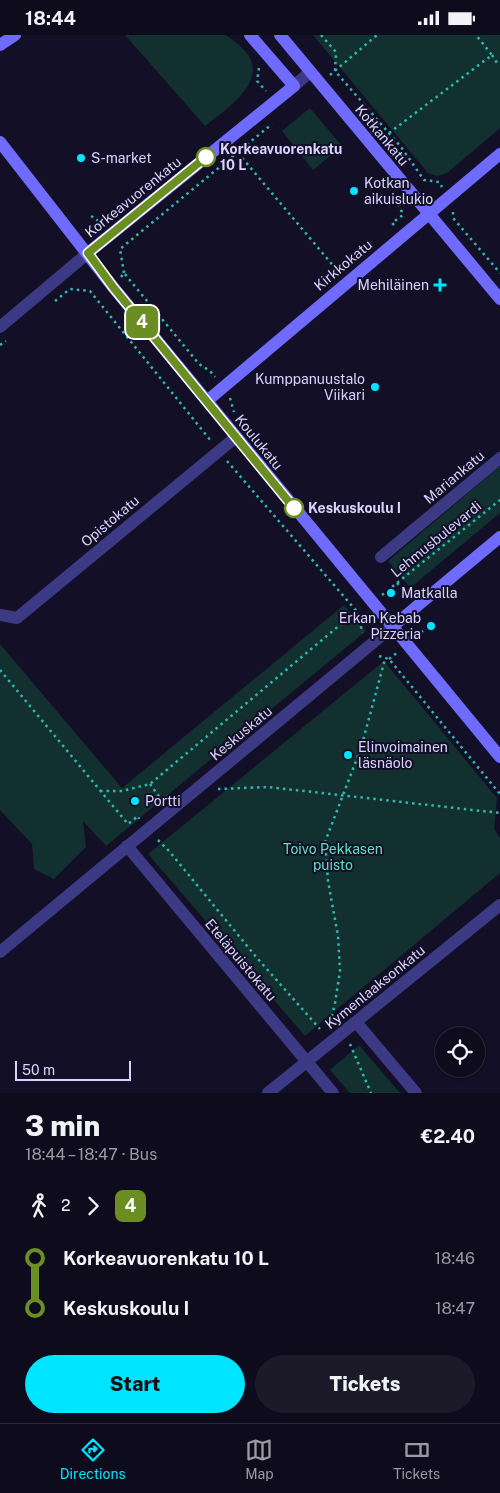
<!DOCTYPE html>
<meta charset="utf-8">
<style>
:root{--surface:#0e0b1c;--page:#1c1929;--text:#f1f3f6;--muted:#9b9ba3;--line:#2e2b3b;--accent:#00e5ff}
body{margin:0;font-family:"Public Sans",sans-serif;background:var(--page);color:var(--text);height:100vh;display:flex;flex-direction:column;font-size:19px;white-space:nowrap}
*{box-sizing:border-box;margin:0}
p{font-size:16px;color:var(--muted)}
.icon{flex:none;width:28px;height:28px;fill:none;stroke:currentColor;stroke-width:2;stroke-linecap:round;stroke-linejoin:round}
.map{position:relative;height:1058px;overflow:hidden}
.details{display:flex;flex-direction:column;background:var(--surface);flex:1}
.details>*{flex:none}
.badge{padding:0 10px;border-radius:8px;font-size:18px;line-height:32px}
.tools{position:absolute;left:435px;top:992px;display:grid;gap:10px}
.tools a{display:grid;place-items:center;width:50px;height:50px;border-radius:50%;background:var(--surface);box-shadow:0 1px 4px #0004,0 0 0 1px var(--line);font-size:25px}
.scale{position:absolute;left:15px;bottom:12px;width:116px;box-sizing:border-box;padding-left:5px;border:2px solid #d9d4ff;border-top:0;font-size:14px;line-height:18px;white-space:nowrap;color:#d9d4ff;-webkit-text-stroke:4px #130f26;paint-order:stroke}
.map>.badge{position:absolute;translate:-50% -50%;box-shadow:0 0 0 2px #fff}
.legs{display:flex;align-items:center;gap:8px;height:55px;padding:0 25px;font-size:16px}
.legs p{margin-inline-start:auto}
.overview{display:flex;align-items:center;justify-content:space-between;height:85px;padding:0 25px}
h1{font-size:28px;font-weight:800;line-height:38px}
.primary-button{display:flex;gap:10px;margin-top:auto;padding:10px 25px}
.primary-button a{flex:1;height:58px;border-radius:30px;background:var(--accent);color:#111;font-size:20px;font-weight:800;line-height:58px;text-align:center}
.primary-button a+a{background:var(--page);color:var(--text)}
ul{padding:0 25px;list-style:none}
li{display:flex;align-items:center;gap:18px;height:50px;font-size:19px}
li i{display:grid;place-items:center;width:8px;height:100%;margin:0 6px;background:currentColor}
li i::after{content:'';width:12px;height:12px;margin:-6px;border:4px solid;border-radius:50%;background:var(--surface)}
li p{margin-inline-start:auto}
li:first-child i{background:linear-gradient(#0000 50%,currentColor 0)}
li:last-child i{background:linear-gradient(currentColor 50%,#0000 0)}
.status{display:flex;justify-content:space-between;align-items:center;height:35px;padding:0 25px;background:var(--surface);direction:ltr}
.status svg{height:14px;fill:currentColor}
.dock{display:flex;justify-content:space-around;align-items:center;height:70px;border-top:1px solid var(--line);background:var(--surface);font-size:14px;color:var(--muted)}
.dock a{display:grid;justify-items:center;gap:2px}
.dock .current{color:var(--accent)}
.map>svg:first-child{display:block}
.green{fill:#12302f}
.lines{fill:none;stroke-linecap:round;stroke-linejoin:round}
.path{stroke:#2fb8b0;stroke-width:2.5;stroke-dasharray:2.5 4;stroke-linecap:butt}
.street{stroke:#3d3a85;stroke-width:12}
.secondary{stroke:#6f6bff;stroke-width:12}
.line-1-casing{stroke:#fff;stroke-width:11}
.line-1{stroke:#6b8e23;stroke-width:8}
.stop-1-dot{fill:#fff;stroke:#6b8e23;stroke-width:2.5}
.poi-dot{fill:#00e5ff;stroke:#130f26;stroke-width:2}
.labels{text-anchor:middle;stroke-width:4;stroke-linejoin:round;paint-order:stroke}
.street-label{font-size:14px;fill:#d9d4ff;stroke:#130f26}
.stop-label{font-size:14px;font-weight:bold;fill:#d9d4ff;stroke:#130f26;text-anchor:start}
.poi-label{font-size:14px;fill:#d9d4ff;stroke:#130f26;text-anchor:start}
.park-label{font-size:14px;fill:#5fe0c0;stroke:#130f26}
</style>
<div class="status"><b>18:44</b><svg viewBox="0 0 49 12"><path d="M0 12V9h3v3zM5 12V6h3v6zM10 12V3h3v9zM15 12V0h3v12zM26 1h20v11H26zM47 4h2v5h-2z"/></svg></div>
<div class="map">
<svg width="500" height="1058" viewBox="0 0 500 1058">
<rect width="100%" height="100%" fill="#130f26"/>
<g class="green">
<path d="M 125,0 L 226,0 C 235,7 246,14 251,25 C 262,52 222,77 205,91 Z"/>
<polygon points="313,0 500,0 500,93 447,138 437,141 428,138"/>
<polygon points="310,73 342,111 313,135 282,96"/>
<polygon points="500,431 500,478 410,553 388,526"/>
<polygon points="344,570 366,596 106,811 83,786 86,812 54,844 34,834 32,809 0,775 0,609 122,753"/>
<polygon points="384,626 497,763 494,794 500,803 500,838 305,1001 148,819"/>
<polygon points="359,1010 400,1058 350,1058 330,1035"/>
</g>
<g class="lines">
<g class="path">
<polyline points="321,0 336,17 335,36 401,112 424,145 439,147 442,152"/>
<polyline points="492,20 497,28 500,26"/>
<polyline points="259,33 257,46 266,56"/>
<polyline points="330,40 377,0"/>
<polyline points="389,98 492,20 476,0"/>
<polyline points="238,118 336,234"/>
<polyline points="453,177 453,183 500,238"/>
<polyline points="91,181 96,184 101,189"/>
<polyline points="394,190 392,188 403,180 399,170 403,167"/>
<polyline points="124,238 120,214 272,89"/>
<polyline points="121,242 124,238 199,329 210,336 215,342"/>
<polyline points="55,266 70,254 90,256 211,406"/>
<polyline points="0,310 6,306"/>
<polyline points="230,363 234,377"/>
<polyline points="227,426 359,579 362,598"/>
<polyline points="397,548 408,561"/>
<polyline points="382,560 500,465"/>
<polyline points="417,601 423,596"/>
<polyline points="379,621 389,624 500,759"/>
<polyline points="389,624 398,617"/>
<polyline points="0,635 128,789 138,781 139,784"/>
<polyline points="150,749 160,763"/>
<polyline points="218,754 268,752 500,778"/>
<polyline points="100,756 122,756 150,749 347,584 359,579"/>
<polyline points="158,805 169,816 257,923 320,994"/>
<polyline points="333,987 331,985 335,968 340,936 338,901 328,846 325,807 361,713 385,624"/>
<polyline points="350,1009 371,1058"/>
</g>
<g class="street">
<polyline points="294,51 310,37"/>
<polyline points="0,292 88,218"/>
<polyline points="381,522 500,423"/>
<polyline points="0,580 17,583 236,402"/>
<polyline points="127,811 333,1058"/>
<polyline points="0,917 392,592"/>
<polyline points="356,987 416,1058"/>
<polyline points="268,1058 500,870"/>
</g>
<g class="secondary">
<polyline points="280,0 500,264"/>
<polyline points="0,10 15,0"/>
<polyline points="0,107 113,252 500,722"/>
<polyline points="88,218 294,51 250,0"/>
<polyline points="207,366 500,119"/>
<polyline points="392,592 500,502"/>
</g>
</g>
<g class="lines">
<g class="line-1-casing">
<polyline id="line-1" points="206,122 88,218 113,252 294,473"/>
</g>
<use href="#line-1" class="line-1"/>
</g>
<g class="stop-1-dot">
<circle cx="206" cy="122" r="9"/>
<circle cx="294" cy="473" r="9"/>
</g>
<g class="poi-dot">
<circle cx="81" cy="123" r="5"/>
<circle cx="354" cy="156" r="5"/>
<path d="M437.5 242.5h5v5h5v5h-5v5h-5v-5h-5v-5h5z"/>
<circle cx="375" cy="352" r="5"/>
<circle cx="391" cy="558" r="5"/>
<circle cx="431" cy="591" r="5"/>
<circle cx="348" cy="720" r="5"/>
<circle cx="135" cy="766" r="5"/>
</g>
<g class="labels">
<g class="street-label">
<text transform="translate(382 100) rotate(50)" y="5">Kotkankatu</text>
<text transform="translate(133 162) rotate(-39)" y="5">Korkeavuorenkatu</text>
<text transform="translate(343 230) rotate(-40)" y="5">Kirkkokatu</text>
<text transform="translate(259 407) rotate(51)" y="5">Koulukatu</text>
<text transform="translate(454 442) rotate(-40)" y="5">Mariankatu</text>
<text transform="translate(110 486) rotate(-40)" y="5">Opistokatu</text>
<text transform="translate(436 504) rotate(-39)" y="5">Lehmusbulevardi</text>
<text transform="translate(241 698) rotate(-40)" y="5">Keskuskatu</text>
<text transform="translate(241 925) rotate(50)" y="5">Eteläpuistokatu</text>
<text transform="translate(375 952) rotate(-39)" y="5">Kymenlaaksonkatu</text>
</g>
<g class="stop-label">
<text x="220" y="119">Korkeavuorenkatu<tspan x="220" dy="16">10 L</tspan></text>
<text x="308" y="478">Keskuskoulu I</text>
</g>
<g class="poi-label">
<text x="91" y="128">S-market</text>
<text x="364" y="153">Kotkan<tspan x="364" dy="16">aikuislukio</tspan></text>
<text x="429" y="255" text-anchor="end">Mehiläinen</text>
<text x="365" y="349" text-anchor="end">Kumppanuustalo<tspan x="365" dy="16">Viikari</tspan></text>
<text x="401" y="563">Matkalla</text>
<text x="421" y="588" text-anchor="end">Erkan Kebab<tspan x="421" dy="16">Pizzeria</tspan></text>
<text x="358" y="717">Elinvoimainen<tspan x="358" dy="16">läsnäolo</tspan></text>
<text x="145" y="771">Portti</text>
</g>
<g class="park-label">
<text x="333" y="819">Toivo Pekkasen<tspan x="333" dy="16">puisto</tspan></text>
</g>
</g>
</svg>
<div class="tools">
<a><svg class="icon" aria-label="locate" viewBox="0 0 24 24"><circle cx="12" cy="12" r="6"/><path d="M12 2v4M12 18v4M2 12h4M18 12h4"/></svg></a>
</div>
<div class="scale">50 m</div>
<b class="badge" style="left:142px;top:287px;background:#6b8e23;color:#fff">4</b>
</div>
<section class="details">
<div class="overview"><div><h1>3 min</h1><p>18:44 – 18:47 · Bus</p></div><b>€2.40</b></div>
<div class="legs"><svg class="icon" aria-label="walk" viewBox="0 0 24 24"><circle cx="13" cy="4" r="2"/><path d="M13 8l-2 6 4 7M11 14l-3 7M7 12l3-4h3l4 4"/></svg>2<svg class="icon" aria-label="forward" viewBox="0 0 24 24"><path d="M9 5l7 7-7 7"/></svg><b class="badge" style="background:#6b8e23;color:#fff">4</b></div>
<ul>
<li><i style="color:#6b8e23"></i><b>Korkeavuorenkatu 10 L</b><p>18:46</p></li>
<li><i style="color:#6b8e23"></i><b>Keskuskoulu I</b><p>18:47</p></li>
</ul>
<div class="primary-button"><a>Start</a><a>Tickets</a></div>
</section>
<nav class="dock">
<a class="current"><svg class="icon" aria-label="directions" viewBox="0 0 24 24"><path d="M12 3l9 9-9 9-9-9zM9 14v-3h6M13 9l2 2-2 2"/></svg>Directions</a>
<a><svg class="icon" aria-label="map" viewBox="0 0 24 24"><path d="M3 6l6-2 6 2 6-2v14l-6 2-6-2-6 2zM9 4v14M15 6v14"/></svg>Map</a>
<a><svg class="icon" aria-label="tickets" viewBox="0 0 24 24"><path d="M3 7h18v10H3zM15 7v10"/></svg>Tickets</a>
</nav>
